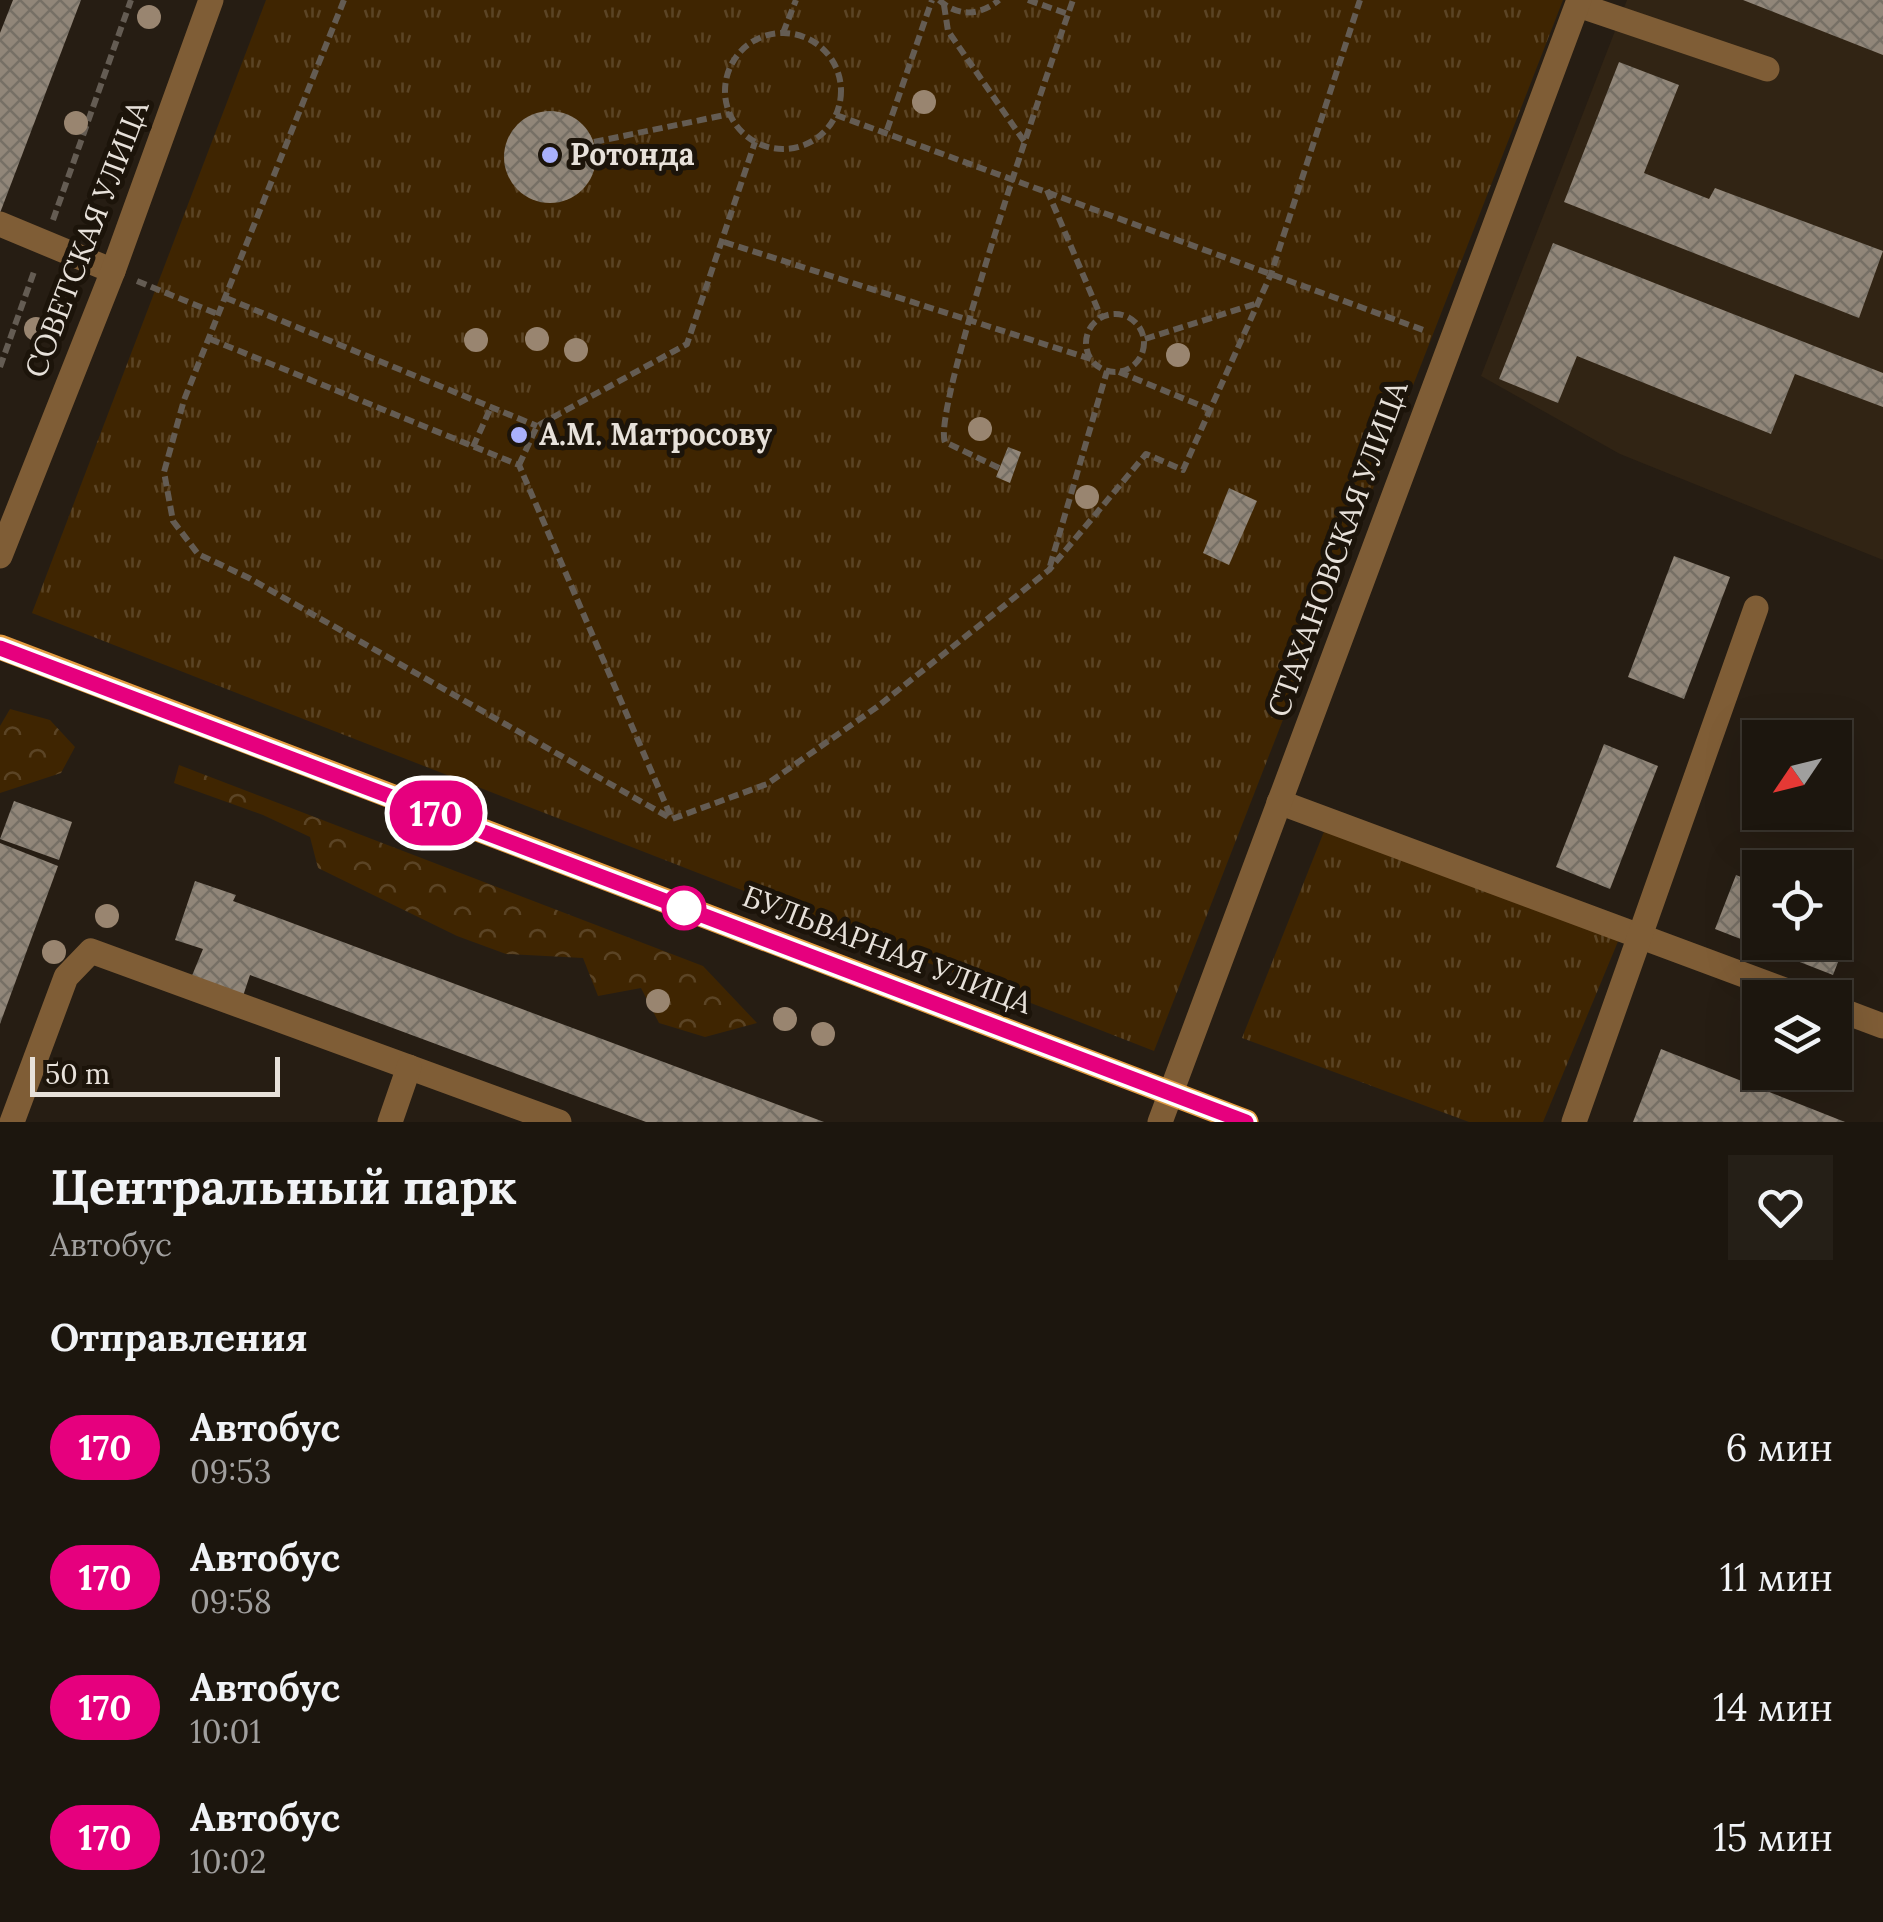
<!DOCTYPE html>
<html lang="ru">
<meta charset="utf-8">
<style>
:root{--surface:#1c160e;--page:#251f17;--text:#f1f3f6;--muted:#a09f9e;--line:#3a352e}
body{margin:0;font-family:Lora,serif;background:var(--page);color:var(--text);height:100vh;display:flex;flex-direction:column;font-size:38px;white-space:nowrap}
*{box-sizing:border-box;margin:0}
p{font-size:32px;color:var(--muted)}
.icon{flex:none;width:55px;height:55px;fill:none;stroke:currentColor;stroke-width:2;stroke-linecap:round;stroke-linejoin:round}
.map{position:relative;height:1122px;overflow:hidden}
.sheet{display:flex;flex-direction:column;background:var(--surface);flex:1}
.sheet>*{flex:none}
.badge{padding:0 20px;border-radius:32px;font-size:35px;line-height:65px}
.needle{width:65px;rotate:235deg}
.tools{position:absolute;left:1742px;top:720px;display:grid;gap:20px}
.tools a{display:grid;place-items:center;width:110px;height:110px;border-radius:0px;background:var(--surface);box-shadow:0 10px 40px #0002,0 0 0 2px var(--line);font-size:50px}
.scale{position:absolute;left:30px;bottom:25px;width:250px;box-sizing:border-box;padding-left:10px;border:5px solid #e7e1da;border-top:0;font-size:28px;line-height:35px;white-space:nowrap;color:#e7e1da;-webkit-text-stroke:8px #1c140a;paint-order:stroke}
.map>.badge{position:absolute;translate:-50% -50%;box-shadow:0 0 0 5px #fff}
h2{padding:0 50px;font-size:38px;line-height:90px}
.round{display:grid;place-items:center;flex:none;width:105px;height:105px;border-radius:0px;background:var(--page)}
.headline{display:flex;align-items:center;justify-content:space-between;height:170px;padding:0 50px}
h1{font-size:48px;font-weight:800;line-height:75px}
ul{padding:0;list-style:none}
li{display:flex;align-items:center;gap:30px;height:130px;padding:0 50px}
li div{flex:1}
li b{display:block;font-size:38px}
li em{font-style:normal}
li .badge{min-width:110px;font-weight:700;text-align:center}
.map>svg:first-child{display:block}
.built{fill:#312414}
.forest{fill:url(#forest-crowns)}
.park{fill:url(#park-tufts)}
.building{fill:url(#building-cross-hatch)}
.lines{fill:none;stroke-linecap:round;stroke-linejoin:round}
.path{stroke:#645c53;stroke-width:6;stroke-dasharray:10 5;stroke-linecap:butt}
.minor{stroke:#7f5d36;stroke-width:25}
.major{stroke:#e39b41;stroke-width:25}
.tree{fill:#998570}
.line-casing{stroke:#fff;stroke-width:22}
.line{stroke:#e6007e;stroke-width:15}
.poi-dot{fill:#a9b0fc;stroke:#1c140a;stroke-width:4}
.stop-dot{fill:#fff;stroke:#e6007e;stroke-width:5}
.labels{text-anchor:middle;stroke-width:10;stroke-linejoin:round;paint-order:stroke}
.poi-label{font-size:30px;font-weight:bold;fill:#e7e1da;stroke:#1c140a;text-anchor:start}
.street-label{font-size:30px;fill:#e7e1da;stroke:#1c140a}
</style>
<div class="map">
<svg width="1883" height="1122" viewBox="0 0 1883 1122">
<defs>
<pattern id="forest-crowns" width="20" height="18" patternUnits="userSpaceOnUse" patternTransform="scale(2.5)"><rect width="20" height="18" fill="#3f2501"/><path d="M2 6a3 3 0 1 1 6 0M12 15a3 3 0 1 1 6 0" fill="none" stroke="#5b4425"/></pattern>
<pattern id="park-tufts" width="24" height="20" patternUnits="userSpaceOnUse" patternTransform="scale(2.5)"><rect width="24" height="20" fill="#3f2501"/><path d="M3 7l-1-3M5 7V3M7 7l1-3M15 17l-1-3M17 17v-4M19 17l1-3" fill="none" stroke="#5b4425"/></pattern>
<pattern id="building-cross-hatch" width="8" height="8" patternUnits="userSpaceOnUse" patternTransform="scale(2.5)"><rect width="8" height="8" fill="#918679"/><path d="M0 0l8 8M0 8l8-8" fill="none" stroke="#766f65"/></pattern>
</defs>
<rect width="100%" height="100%" fill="#261d13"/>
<polygon class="built" points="1627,0 1883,0 1883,560 1620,454 1481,376"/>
<g class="forest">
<polygon points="10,709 50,720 75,747 61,773 0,793 0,726"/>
<polygon points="179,765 703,966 757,1023 705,1037 659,1023 641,988 598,996 583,958 506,954 457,936 318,868 310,837 263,815 174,783"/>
</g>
<g class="park">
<polygon points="266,0 1563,0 1154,1051 32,613"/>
<polygon points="1327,824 1619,939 1543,1122 1469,1122 1242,1038"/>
</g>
<g class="building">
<polygon points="13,0 81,0 0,213 0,33"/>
<polygon points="1743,0 1883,0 1883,55"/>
<polygon points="1619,62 1679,85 1644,173 1709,199 1715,188 1883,251 1859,318 1564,202"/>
<circle cx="550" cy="157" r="46"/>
<polygon points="1553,243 1883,373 1883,407 1795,374 1771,434 1577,356 1558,403 1499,379"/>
<polygon points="1008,447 1021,452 1010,483 996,477"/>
<polygon points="1229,488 1257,501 1229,565 1203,553"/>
<polygon points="1674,556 1730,577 1684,699 1628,677"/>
<polygon points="1604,744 1658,766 1610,889 1556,867"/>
<polygon points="14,801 72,822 59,860 0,839"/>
<polygon points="0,843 58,866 0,1024"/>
<polygon points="1736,875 1760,885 1760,942 1835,942 1835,914 1854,921 1833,975 1715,929"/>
<polygon points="195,881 236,895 233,901 824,1122 646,1122 250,975 242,999 191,978 203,949 175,940"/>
<polygon points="1661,1049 1845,1122 1633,1122"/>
</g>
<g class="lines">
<g class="path">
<polyline points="344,0 184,400 164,472 173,521 198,554 249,578 670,818"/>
<path d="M 939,0 C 958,17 980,16 999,0"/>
<polyline points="1028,0 1068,14"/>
<polyline points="944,5 948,31 1026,144"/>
<polyline points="783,33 796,0"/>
<circle cx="783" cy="91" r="58"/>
<polyline points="836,115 1426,331"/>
<polyline points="887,130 932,0"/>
<polyline points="594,142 730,114"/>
<polyline points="1047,190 1101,317"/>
<polyline points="53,220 131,0"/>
<polyline points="724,242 1091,359"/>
<polyline points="137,281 220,315"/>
<polyline points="226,298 537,426"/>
<circle cx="1115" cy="343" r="29"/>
<polyline points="210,339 519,465 672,819 767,784 877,707 1049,570 1146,454 1183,470 1271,274 1360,0"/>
<polyline points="1145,339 1255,304"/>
<polyline points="0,367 35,269"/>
<polyline points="1119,372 1209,409"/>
<polyline points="473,447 491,407"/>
<polyline points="519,465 537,426 687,344 755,142"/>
<path d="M 999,468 L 945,442 C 931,410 1053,56 1073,0"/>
<polyline points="1050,566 1107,371"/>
</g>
<g class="minor">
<polyline points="1578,5 1767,69"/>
<polyline points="0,224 113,271"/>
<polyline points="0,556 113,271 211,0"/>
<polyline points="1279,802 1806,998"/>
<polyline points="1835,1008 1883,1026"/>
<polyline points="12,1122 66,977 91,951 559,1122"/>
<polyline points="390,1122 409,1067"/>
<polyline points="1160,1122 1579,0"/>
<polyline points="1574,1122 1756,608"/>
</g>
<polyline class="major" points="0,647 1246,1122"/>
</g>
<g class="tree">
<circle cx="149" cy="17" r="12"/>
<circle cx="924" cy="102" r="12"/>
<circle cx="76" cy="123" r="12"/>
<circle cx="36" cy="329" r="12"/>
<circle cx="537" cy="339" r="12"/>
<circle cx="476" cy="340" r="12"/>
<circle cx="576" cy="350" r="12"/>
<circle cx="1178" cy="355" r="12"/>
<circle cx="980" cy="429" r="12"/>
<circle cx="1087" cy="497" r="12"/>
<circle cx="107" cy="916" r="12"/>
<circle cx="54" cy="952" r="12"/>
<circle cx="658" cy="1001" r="12"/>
<circle cx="785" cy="1019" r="12"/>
<circle cx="823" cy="1034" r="12"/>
</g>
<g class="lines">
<g class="line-casing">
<polyline id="line" points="0,648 1246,1122"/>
</g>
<use href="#line" class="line"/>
</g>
<g class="poi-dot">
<circle cx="550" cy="155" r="10"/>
<circle cx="519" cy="435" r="10"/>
</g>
<circle class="stop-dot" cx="684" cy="908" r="20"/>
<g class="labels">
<g class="poi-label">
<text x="570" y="165">Ротонда</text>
<text x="539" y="445">А.М. Матросову</text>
</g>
<g class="street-label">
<text transform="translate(87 239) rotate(-69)" y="10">СОВЕТСКАЯ УЛИЦА</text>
<text transform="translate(1338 549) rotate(-70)" y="10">СТАХАНОВСКАЯ УЛИЦА</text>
<text transform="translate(887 950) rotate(21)" y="10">БУЛЬВАРНАЯ УЛИЦА</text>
</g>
</g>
</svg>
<div class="tools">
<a><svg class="needle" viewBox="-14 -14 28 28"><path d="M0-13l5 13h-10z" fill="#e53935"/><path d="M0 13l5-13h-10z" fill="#a09f9e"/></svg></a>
<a><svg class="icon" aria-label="locate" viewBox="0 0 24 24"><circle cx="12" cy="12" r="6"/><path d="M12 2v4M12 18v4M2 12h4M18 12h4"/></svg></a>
<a><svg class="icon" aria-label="layers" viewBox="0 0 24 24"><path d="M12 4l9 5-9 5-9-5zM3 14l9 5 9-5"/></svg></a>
</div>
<div class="scale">50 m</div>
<b class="badge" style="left:436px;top:813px;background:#e6007e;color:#fff">170</b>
</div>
<section class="sheet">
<div class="headline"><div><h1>Центральный парк</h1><p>Автобус</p></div><a class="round"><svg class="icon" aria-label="heart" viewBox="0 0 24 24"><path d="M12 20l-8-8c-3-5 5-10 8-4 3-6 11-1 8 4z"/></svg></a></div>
<h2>Отправления</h2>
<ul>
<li><span class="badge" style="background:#e6007e;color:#fff">170</span><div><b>Автобус</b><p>09:53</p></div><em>6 мин</em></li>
<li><span class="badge" style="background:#e6007e;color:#fff">170</span><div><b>Автобус</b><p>09:58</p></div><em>11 мин</em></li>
<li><span class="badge" style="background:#e6007e;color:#fff">170</span><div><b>Автобус</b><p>10:01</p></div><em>14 мин</em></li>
<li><span class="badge" style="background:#e6007e;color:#fff">170</span><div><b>Автобус</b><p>10:02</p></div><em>15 мин</em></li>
</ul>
</section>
